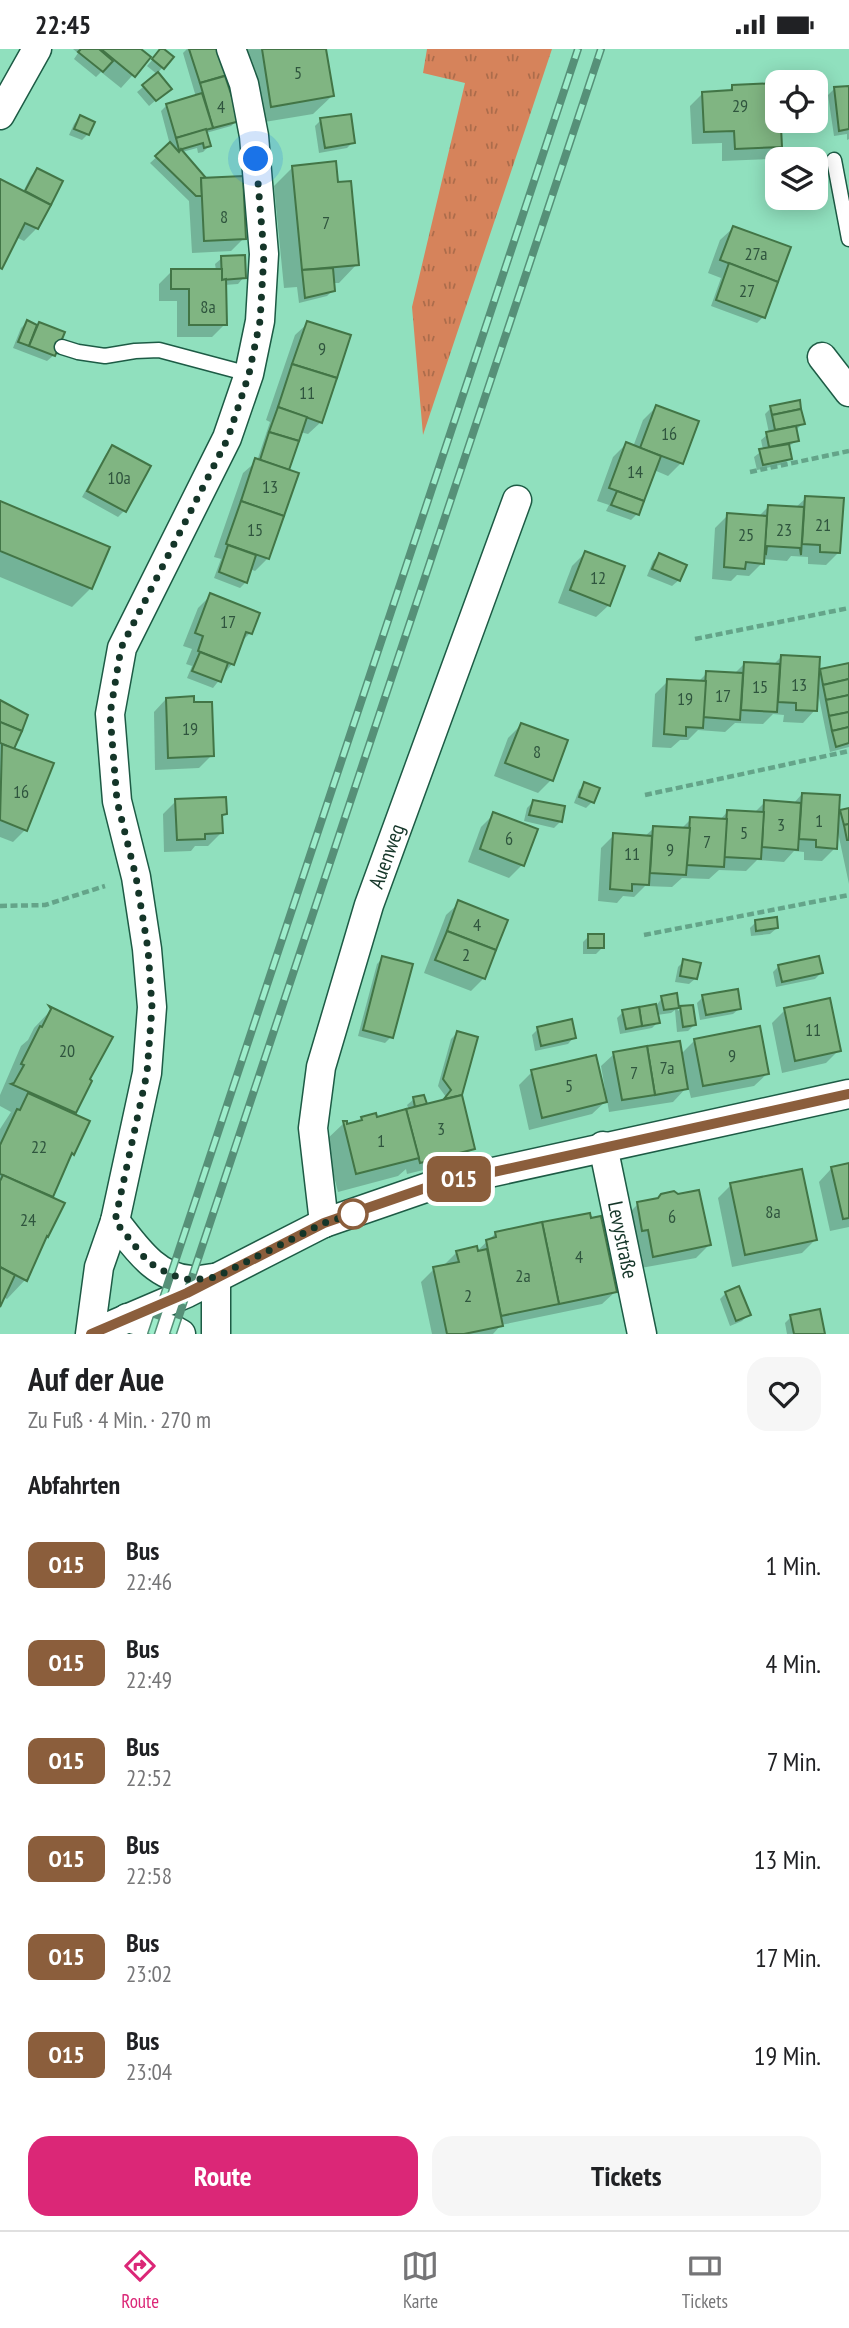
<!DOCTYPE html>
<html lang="de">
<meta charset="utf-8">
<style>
:root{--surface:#fff;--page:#f6f6f6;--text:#202124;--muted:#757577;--line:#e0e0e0;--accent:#db2777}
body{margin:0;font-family:"PT Sans Narrow",sans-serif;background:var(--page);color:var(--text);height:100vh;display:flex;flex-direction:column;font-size:26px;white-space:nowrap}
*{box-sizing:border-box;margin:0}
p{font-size:23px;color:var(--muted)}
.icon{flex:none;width:38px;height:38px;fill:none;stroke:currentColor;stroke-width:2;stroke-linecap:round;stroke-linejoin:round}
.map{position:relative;height:1285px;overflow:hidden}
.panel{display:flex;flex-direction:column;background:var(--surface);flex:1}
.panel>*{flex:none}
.badge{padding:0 14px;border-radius:10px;font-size:24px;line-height:46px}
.controls{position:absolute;left:765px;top:21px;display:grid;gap:14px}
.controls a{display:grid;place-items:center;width:63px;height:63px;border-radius:14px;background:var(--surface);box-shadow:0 4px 18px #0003;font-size:35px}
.you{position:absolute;width:35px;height:35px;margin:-18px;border:5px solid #fff;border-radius:50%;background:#1a73e8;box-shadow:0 0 0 10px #1a73e833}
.map>.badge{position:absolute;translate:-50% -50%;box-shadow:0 0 0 4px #fff}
h2{padding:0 28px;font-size:26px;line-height:63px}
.round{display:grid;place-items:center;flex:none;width:74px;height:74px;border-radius:21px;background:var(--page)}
.summary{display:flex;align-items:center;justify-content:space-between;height:119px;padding:0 28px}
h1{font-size:33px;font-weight:600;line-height:52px}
.button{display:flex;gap:14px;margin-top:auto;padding:14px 28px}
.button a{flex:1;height:80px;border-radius:21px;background:var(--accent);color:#fff;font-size:28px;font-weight:600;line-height:80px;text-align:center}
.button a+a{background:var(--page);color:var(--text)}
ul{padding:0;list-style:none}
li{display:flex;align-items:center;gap:21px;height:98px;padding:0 28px}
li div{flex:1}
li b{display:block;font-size:26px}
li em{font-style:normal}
li .badge{min-width:77px;font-weight:700;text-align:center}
.status{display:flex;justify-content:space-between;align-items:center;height:49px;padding:0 35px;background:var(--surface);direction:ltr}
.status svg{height:19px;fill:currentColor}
.dock{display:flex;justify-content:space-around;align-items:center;height:98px;border-top:2px solid var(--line);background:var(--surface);font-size:19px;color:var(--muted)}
.dock a{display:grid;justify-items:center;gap:4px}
.dock .on{color:var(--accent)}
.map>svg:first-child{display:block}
.grass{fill:url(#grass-tufts)}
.shadow{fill:#0003}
.building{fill:#80b582;stroke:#427546;stroke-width:2}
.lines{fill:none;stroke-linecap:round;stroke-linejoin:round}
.service-casing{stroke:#1d5b45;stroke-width:17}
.minor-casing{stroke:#1d5b45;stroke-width:31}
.path{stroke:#64a489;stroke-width:4.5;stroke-dasharray:7 3.5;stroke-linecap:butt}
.service{stroke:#fff;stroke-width:14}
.minor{stroke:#fff;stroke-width:28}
.rail-casing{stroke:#569078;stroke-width:8}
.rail{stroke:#9dedcb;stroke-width:5;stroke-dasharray:16;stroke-linecap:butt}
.line-casing{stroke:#fff;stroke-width:16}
.line{stroke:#8b5e3c;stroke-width:10}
.walk{stroke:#143528;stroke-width:7;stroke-dasharray:0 12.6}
.stop-dot{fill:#fff;stroke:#8b5e3c;stroke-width:3.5}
.labels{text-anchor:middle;stroke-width:5;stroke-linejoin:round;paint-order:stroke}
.number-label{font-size:18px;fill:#2f553e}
.street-label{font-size:21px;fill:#143528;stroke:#9dedcb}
</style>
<div class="status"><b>22:45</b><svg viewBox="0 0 49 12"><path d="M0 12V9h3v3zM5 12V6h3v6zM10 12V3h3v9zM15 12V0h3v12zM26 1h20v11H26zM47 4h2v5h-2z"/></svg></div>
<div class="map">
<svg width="849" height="1285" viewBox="0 0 849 1285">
<defs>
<pattern id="grass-tufts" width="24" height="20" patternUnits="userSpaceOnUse" patternTransform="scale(1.75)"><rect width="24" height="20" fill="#d6835b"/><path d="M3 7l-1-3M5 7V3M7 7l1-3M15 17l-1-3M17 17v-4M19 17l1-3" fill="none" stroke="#ac6c4b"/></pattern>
</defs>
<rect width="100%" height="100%" fill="#90e0be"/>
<polygon class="grass" points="427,0 552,0 423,386 412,258 465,34 423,24"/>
<g class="shadow">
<polygon points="73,0 139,0 149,8 121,39 101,23 96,28 74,10 78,4"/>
<polygon points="187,0 218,0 225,26 223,27 238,71 231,77 206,84 209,97 203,103 198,104 197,99 182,103 244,189 231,202 192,204 189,152 150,114 170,96 161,62 167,56 196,48 183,4"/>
<polygon points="241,0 324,0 332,47 313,65 253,75"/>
<polygon points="161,1 171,8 157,25 169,40 149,57 137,43 158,26 147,17"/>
<polygon points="777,36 777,72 783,72 783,77 780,81 780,97 767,110 722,112 722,94 692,95 690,57 703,44 727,43 733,37"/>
<polygon points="849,38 849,90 847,91 847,85 834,87 828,46 834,40"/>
<polygon points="80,68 88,85 82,91 69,86 74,75"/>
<polygon points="321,71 353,93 347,99 319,104 315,77"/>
<polygon points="293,118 337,135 357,215 339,234 333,234 333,241 327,247 299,254 297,238 284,239 274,137"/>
<polygon points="37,121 61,133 37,179 24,192 16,188 0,219 0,132 23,143 31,127"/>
<polygon points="733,179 763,268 757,274 711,257 721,229 708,224 720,191"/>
<polygon points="222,209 244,228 238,235 224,236 225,275 212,288 177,288 177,252 159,252 159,235 172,222 216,221 215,215"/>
<polygon points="27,273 62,284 54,306 47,312 13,299 21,279"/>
<polygon points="308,274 321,373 308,385 300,383 288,420 268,509 255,522 250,520 246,533 240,539 214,529 221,510 214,508 243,424 257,412 270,373 266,371 295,286"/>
<polygon points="656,358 681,414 668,427 654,421 637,465 631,471 606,462 609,456 597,452 613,408 626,395 633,398 643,371"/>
<polygon points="771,359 803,374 797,380 797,391 788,398 790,409 784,415 757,421 754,408 763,401 761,391 769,384 765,365"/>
<polygon points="112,398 124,462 118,468 82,448 106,405"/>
<polygon points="806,449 839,503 826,516 808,515 808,508 791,507 787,512 763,510 762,514 749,527 737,526 731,532 712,530 715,479 728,466 758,468 768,458 795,459"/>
<polygon points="0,454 91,539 72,558 0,528"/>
<polygon points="585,504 609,556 596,568 558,554 572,517"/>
<polygon points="659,506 679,531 672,537 647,527 653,512"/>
<polygon points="211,546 250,584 241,593 232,615 213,639 187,629 192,617 186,615 192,600 183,597 198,559"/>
<polygon points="782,607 818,625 821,622 849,621 849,698 830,703 818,644 815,661 803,674 783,673 784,666 773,665 763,675 735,674 725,683 698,681 688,691 680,691 671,699 652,698 655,645 668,632 697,634 707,624 734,625 744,615 772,617"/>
<polygon points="166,650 212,706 199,719 155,721 154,663"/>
<polygon points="0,653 12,701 25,781 13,793 0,788"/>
<polygon points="521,676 551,731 538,744 494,727 508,689"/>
<polygon points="585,735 592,753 586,759 574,754 579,741"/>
<polygon points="802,745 837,766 841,762 849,761 849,835 837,779 835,799 822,812 804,811 804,803 794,802 784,813 757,811 746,822 719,821 709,830 682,829 672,838 645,837 634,848 623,847 617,854 598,852 601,799 614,786 644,788 654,779 681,780 691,770 719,772 728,762 754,764 765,753 793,755"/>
<polygon points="176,752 225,765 221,769 221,784 208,797 195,797 191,802 164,803 163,765"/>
<polygon points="533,753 560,773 554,779 524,772 527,759"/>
<polygon points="494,765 522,816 509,829 468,813 481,778"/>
<polygon points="459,854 484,929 471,942 424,924 446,866"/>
<polygon points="756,873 777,879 770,885 751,887 750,879"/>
<polygon points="589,887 602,899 596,905 583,905 583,893"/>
<polygon points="383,909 391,988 385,994 358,987 377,915"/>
<polygon points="684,912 696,929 689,935 675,933 678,918"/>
<polygon points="779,917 821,924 815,930 776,938 773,923"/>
<polygon points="675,946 678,962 681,959 694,976 688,982 677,983 675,961 671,964 657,966 658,973 652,979 620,985 617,969 623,963 656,957 662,949"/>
<polygon points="703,948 740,959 733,965 700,971 697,954"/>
<polygon points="52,960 90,1032 74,1065 73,1105 68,1109 51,1149 40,1197 25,1231 7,1250 3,1248 0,1254 0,1080 11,1063 0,1057 0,1046 21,997 28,991 34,979"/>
<polygon points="785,961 839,1001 826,1014 782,1024 772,974"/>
<polygon points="538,980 574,988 568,995 535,1002 532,986"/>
<polygon points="457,984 460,1045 455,1050 473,1099 460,1112 407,1125 406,1120 398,1127 338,1143 325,1092 344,1074 346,1077 358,1074 362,1070 375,1070 409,1061 407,1056 414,1050 421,1058 443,1053 446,1048 438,1037 451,990"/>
<polygon points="695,991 767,1025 754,1037 691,1049 688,1037 673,1053 609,1063 607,1051 592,1065 529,1081 519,1036 532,1023 602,1041 605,1040 601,1017 614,1005 680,1006"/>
<polygon points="849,1116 849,1178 830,1182 819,1133 831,1120"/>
<polygon points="731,1136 815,1191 802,1204 732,1218 718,1149"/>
<polygon points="638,1155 709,1196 696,1209 641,1219 625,1168"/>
<polygon points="495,1185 615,1243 602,1255 501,1276 493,1285 432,1285 421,1233 434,1220 444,1216 457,1203 476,1203"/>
<polygon points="726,1244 749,1265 742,1272 730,1277 720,1250"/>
<polygon points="791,1268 823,1285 787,1285 785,1274"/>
</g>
<g class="building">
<polygon points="81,0 99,0 113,12 103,23 78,3"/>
<polygon points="101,0 141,0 151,8 135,28"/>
<polygon points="160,0 164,0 174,8 164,20 152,10"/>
<polygon points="189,0 220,0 227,26 200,34"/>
<polygon points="262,0 326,0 334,47 271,58"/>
<polygon points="158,23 172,40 156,52 142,36"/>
<polygon points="225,27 240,72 213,79 200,34"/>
<polygon points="812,28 813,33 783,33"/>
<polygon points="777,34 777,72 785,72 785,78 781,78 782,98 735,100 734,82 704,83 702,43 732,41 732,36"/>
<polygon points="849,37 849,80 839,82 834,38"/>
<polygon points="202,44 213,79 176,89 166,55"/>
<polygon points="351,65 355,94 325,99 320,69"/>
<polygon points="80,66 95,73 89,86 74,80"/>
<polygon points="206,80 211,97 204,99 203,94 179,101 176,89"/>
<polygon points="170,93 179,103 181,100 206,129 201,129 202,147 196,147 155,107"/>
<polygon points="336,112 338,133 351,132 359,216 302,221 292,117"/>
<polygon points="37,119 63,132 51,156 25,142"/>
<polygon points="243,127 246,190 204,192 201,129"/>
<polygon points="0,130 51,156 38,180 25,174 2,220 0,219"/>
<polygon points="733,177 791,198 778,233 720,211"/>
<polygon points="245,206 246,229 222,231 221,207"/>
<polygon points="729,214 778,233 765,269 716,251"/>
<polygon points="333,219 335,242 305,249 302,221"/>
<polygon points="171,220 222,220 222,231 226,230 227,276 189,276 189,240 171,240"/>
<polygon points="27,271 37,276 29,297 18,293"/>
<polygon points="307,272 351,286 337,329 292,315"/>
<polygon points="39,273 65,283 55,307 29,297"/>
<polygon points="292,315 337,329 322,374 278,358"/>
<polygon points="800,351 801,360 772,366 770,357"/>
<polygon points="656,356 699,372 683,415 640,399"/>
<polygon points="278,358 307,368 299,392 269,383"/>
<polygon points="801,360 805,375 775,381 772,366"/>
<polygon points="796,377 799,392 769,398 766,383"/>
<polygon points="269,383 299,392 289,421 260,411"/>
<polygon points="626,393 661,407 644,452 609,439"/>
<polygon points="789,395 792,410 763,416 759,400"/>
<polygon points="112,396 151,417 126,463 87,442"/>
<polygon points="255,409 299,424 284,467 241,452"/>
<polygon points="617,442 644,452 639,466 611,456"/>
<polygon points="805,447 844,449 840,504 820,503 820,496 802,495"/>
<polygon points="0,452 110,498 92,540 0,502"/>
<polygon points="241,452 284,467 269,510 226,495"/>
<polygon points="768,456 804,458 801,506 800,499 767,497 766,505 764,504"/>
<polygon points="727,464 767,467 764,515 746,513 745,520 724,518"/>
<polygon points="228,496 256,506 247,534 219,523"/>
<polygon points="585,502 625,517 610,557 570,541"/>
<polygon points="659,504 687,516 680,532 652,520"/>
<polygon points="210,544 260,564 252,585 246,583 234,616 198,602 203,587 195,584"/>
<polygon points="200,603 228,614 221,633 192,622"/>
<polygon points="781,606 820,608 817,662 796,661 796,654 778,653"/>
<polygon points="744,613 780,615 777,663 741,661"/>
<polygon points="849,614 849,630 823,636 820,620"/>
<polygon points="706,622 743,624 740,671 703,668"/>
<polygon points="667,630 706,632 703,679 686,678 686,687 664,685"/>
<polygon points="849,630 849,646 826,651 823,636"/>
<polygon points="849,646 849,663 829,667 826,651"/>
<polygon points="194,647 194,653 212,653 214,707 168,709 166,649"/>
<polygon points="0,651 28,666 22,682 0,673"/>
<polygon points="849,663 849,678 832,682 829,667"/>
<polygon points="0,673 22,682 14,700 0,694"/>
<polygon points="521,674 568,691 553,732 505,714"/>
<polygon points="849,678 849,694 836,698 832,682"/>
<polygon points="2,695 54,714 27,782 0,771"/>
<polygon points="584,733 600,739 594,754 579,748"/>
<polygon points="802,744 840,746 837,800 816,798 816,791 799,790"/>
<polygon points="226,748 227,765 222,766 223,784 205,785 205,790 177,791 175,750"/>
<polygon points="533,751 565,757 562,773 529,766"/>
<polygon points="764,751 801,754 798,801 762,798"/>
<polygon points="849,759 849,775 844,776 840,761"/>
<polygon points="727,761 764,763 761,810 724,808"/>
<polygon points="493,763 538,780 524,817 480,800"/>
<polygon points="690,768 727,770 724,818 687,816"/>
<polygon points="849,775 849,791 847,791 844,776"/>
<polygon points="653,777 690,779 686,826 650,824"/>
<polygon points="613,784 652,787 649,836 632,835 632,842 610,840"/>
<polygon points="458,851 508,871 496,901 447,882"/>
<polygon points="777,868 778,879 756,882 755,871"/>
<polygon points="447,882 496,901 485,930 435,911"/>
<rect x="588" y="885" width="16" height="14"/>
<polygon points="382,907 413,915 393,989 363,981"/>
<polygon points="819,907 823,924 782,933 778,916"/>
<polygon points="683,910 701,914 697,930 680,927"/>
<polygon points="738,940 741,960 706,966 702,946"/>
<polygon points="677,944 679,959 664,961 661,947"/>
<polygon points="830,949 841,1002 795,1012 784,959"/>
<polygon points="656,955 660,974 642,977 639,958"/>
<polygon points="693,956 696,976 683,978 680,957"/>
<polygon points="49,957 113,988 90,1030 92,1032 76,1064 11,1035 14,1034 24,1016 21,1015 40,977 42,978 51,960"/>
<polygon points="639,958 642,977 626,980 622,961"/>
<polygon points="572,970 576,989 541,997 537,978"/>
<polygon points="760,977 769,1025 703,1037 694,990"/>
<polygon points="457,982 478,988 462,1046 444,1050 451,1041 443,1030"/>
<polygon points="680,992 688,1040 655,1046 647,997"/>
<polygon points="647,997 655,1046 622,1051 613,1003"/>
<polygon points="596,1006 607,1053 542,1069 531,1021"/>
<polygon points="28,1044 90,1072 74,1106 72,1104 53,1148 0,1125 0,1096 17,1060 20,1061"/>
<polygon points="424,1046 427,1055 415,1058 413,1048"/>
<polygon points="462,1046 475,1100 420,1114 406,1060"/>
<polygon points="406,1060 419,1109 356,1125 343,1072 347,1072 347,1075 362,1071 361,1068 376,1064 377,1068"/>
<polygon points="849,1114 849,1169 843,1170 831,1118"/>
<polygon points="802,1120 817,1191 745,1206 730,1134"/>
<polygon points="3,1126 65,1154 48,1188 47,1187 27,1232 0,1218 0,1132"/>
<polygon points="699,1141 711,1196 653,1208 648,1181 642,1182 637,1153 658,1149 661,1145 674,1142 678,1145"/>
<polygon points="590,1164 591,1169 601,1167 617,1243 559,1255 542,1173"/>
<polygon points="542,1173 559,1255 501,1267 486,1191 496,1188 495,1183"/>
<polygon points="477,1197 478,1202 487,1200 503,1277 464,1285 447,1285 433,1218 459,1213 456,1202"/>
<polygon points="0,1218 15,1226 0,1258"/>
<polygon points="739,1237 751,1266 736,1272 725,1243"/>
<polygon points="820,1260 825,1285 794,1285 790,1266"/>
</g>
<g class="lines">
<g class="service-casing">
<g id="service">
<polyline points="834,111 849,190"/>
<polyline points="62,298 78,303 105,307 135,302 159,301 249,325"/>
</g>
</g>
<g class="minor-casing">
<g id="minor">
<polyline points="0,66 37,0"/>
<polyline points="822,308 849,343"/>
<path id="s1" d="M 603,1097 L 642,1285"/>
<path d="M 115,1172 C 135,1197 155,1229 191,1231 C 198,1232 206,1230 213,1229"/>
<path id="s2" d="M 324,1174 L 313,1079 L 321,1018 L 369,856 L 517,451"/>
<polyline points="127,1269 174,1281 181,1285"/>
<polyline points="90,1285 99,1218 115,1172 147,1024 152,958 147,900 136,828 117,752 110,665 122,599 227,389 249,325 260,272 264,205 254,87 244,35 231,0"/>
<polyline points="91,1285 187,1244 324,1174 434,1136 849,1045"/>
<polyline points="216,1285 216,1229"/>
</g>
</g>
<g class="path">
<polyline points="750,423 849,402"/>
<polyline points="695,590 849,559"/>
<polyline points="645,746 849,702"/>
<polyline points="0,857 45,856 105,837"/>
<polyline points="644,886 849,846"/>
</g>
<use href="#service" class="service"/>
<use href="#minor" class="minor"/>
<g class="rail-casing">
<g id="rail">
<polyline points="151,1285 578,0"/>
<polyline points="173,1285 601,0"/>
</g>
</g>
<use href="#rail" class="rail"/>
</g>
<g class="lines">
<g class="line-casing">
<polyline id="line" points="91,1285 187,1244 324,1174 434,1136 849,1045"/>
</g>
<use href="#line" class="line"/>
<polyline class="walk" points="256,110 264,205 260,272 249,325 228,389 121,599 110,665 117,752 136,828 148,900 152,958 147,1024 115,1172 148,1213 171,1226 191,1231 216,1228 324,1174 359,1163 353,1165"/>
</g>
<circle class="stop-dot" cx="353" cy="1165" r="14"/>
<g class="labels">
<g class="number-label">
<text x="298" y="30">5</text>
<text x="740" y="63">29</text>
<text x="221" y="64">4</text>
<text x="224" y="174">8</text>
<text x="326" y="180">7</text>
<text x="756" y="211">27a</text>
<text x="747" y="248">27</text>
<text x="208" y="264">8a</text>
<text x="322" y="306">9</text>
<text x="307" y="350">11</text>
<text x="669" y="391">16</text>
<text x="635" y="429">14</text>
<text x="119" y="435">10a</text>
<text x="270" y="444">13</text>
<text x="823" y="482">21</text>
<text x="255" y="487">15</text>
<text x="784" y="487">23</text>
<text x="746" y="492">25</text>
<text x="598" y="535">12</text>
<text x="228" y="579">17</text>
<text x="799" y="642">13</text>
<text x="760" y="644">15</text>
<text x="723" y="653">17</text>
<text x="685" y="656">19</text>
<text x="190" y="686">19</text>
<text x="537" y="709">8</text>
<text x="21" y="749">16</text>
<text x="819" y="778">1</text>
<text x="781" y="782">3</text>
<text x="744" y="790">5</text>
<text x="509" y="796">6</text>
<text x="707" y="799">7</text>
<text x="670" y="807">9</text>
<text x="632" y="811">11</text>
<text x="477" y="882">4</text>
<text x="466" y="912">2</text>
<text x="813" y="987">11</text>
<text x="67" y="1008">20</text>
<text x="732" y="1013">9</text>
<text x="667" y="1025">7a</text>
<text x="634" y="1030">7</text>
<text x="569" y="1043">5</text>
<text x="441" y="1086">3</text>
<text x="381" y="1098">1</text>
<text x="39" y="1104">22</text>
<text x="773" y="1169">8a</text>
<text x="672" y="1174">6</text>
<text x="28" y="1177">24</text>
<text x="579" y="1214">4</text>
<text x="523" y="1233">2a</text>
<text x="468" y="1253">2</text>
</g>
<g class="street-label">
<text dy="7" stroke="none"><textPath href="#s2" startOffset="378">Auenweg</textPath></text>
<text dy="7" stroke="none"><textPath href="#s1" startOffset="96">Levystraße</textPath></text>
</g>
</g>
</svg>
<div class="controls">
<a><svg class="icon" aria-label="locate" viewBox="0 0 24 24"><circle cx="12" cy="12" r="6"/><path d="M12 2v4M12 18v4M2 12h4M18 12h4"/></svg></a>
<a><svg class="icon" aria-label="layers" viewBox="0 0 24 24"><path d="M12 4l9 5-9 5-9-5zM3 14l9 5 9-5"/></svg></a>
</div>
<div class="you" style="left:256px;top:110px"></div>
<b class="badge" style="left:459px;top:1130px;background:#8b5e3c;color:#fff">O15</b>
</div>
<section class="panel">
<div class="summary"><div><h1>Auf der Aue</h1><p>Zu Fuß · 4 Min. · 270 m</p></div><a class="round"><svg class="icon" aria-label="heart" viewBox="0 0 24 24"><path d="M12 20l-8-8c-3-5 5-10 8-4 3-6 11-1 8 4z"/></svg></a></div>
<h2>Abfahrten</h2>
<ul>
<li><span class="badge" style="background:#8b5e3c;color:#fff">O15</span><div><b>Bus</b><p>22:46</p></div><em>1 Min.</em></li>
<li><span class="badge" style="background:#8b5e3c;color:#fff">O15</span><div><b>Bus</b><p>22:49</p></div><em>4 Min.</em></li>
<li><span class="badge" style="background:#8b5e3c;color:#fff">O15</span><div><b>Bus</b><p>22:52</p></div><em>7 Min.</em></li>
<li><span class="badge" style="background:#8b5e3c;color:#fff">O15</span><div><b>Bus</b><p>22:58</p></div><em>13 Min.</em></li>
<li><span class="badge" style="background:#8b5e3c;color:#fff">O15</span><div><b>Bus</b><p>23:02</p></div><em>17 Min.</em></li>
<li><span class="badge" style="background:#8b5e3c;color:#fff">O15</span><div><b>Bus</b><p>23:04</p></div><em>19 Min.</em></li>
</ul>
<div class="button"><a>Route</a><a>Tickets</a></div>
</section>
<nav class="dock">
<a class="on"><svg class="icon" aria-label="directions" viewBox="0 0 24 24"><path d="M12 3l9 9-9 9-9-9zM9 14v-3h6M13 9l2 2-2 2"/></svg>Route</a>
<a><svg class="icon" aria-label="map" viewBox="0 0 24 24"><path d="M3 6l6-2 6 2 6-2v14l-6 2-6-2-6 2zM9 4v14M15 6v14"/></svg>Karte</a>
<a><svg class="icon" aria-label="tickets" viewBox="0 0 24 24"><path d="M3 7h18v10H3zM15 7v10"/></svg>Tickets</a>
</nav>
